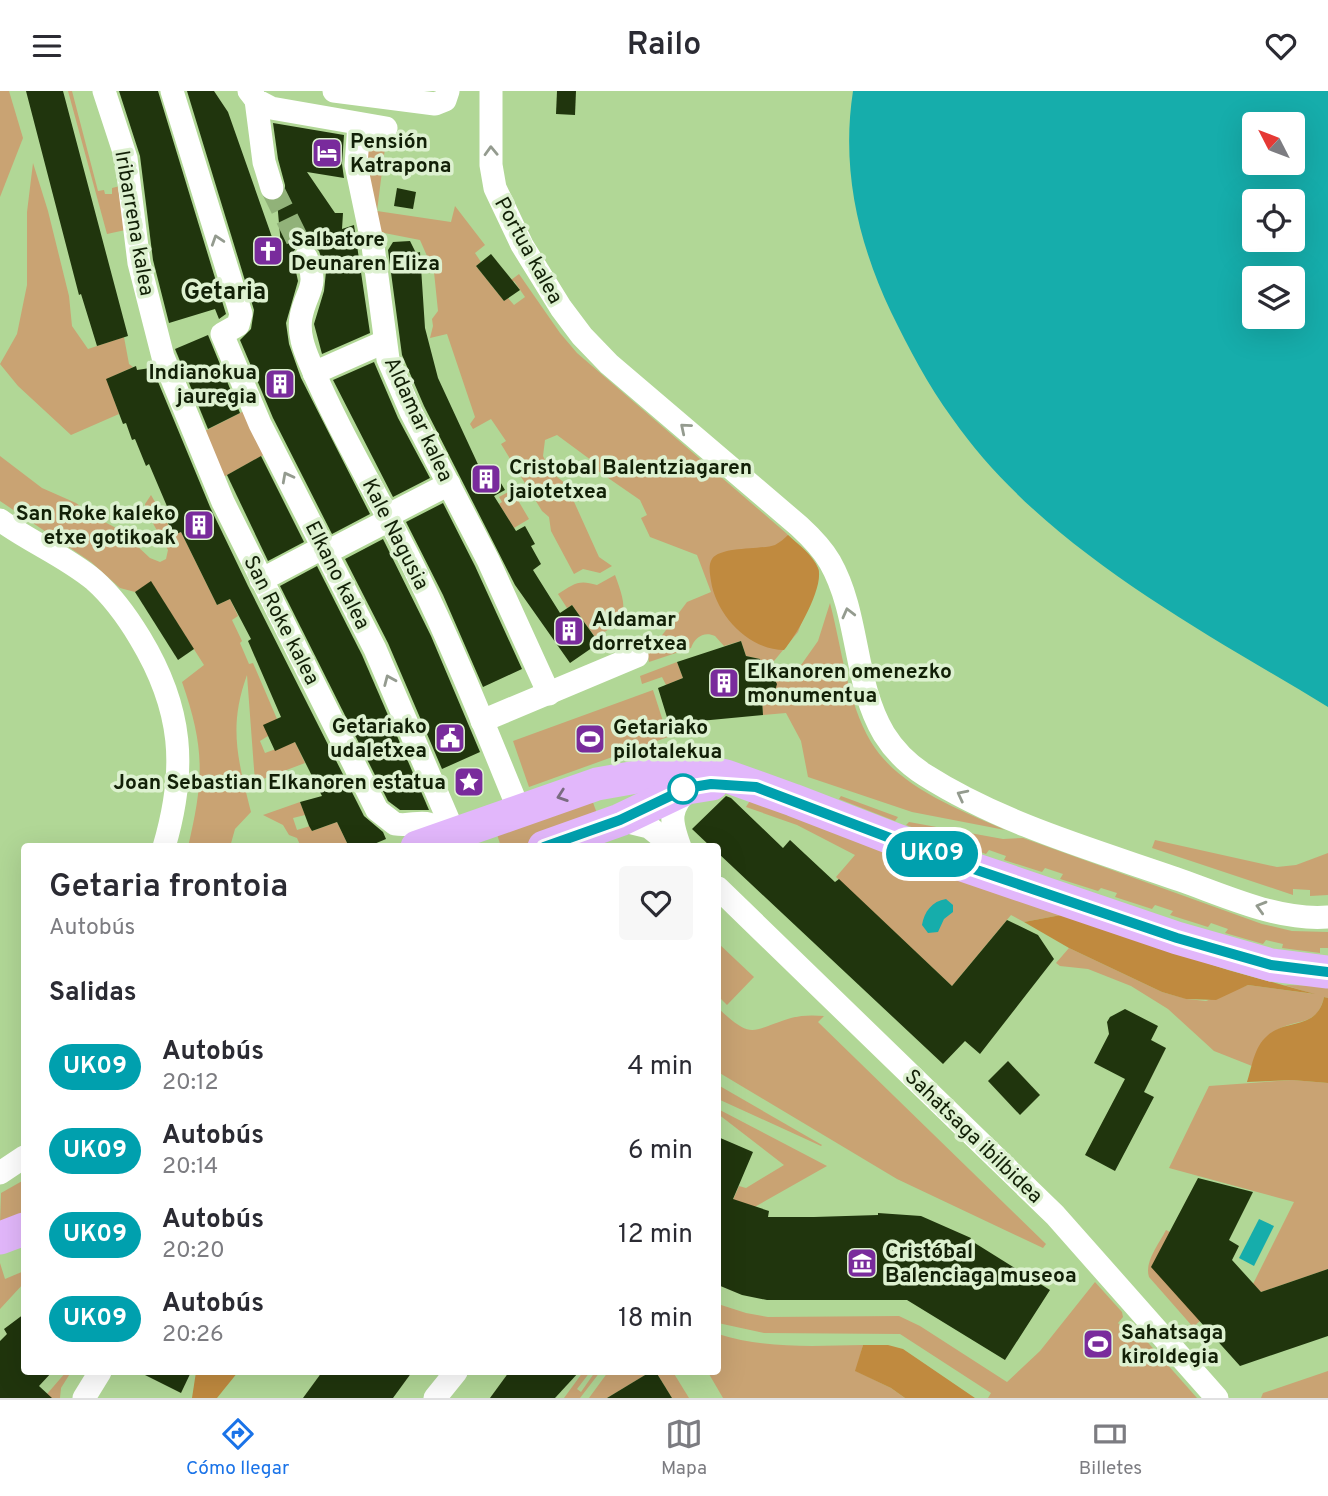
<!DOCTYPE html>
<html lang="es">
<meta charset="utf-8">
<style>
:root{--surface:#fff;--page:#f7f7f7;--text:#2b2b33;--muted:#7c7c81;--line:#e1e1e2;--accent:#1a73e8}
body{margin:0;font-family:Overpass,sans-serif;background:var(--page);color:var(--text);height:100vh;display:flex;flex-direction:column;font-size:26px;white-space:nowrap}
*{box-sizing:border-box;margin:0}
p{font-size:23px;color:var(--muted)}
.icon{flex:none;width:38px;height:38px;fill:none;stroke:currentColor;stroke-width:2;stroke-linecap:round;stroke-linejoin:round}
.map{position:relative;flex:1;overflow:hidden}
.panel{position:absolute;left:21px;top:752px;width:700px;height:532px;display:flex;flex-direction:column;background:var(--surface);border-radius:7px;box-shadow:0 7px 28px #0002}
.panel>*{flex:none}
.badge{padding:0 14px;border-radius:23px;font-size:24px;line-height:46px}
.needle{width:46px;rotate:312deg}
.buttons{position:absolute;left:1242px;top:21px;display:grid;gap:14px}
.buttons a{display:grid;place-items:center;width:63px;height:63px;border-radius:7px;background:var(--surface);box-shadow:0 7px 28px #0002;font-size:35px}
.map>.badge{position:absolute;translate:-50% -50%;box-shadow:0 0 0 4px #fff}
h2{padding:0 28px;font-size:26px;line-height:63px}
.round{display:grid;place-items:center;flex:none;width:74px;height:74px;border-radius:7px;background:var(--page)}
.headline{display:flex;align-items:center;justify-content:space-between;height:119px;padding:0 28px}
h1{font-size:33px;font-weight:600;line-height:52px}
ul{padding:0;list-style:none}
li{display:flex;align-items:center;gap:21px;height:84px;padding:0 28px}
li div{flex:1}
li b{display:block;font-size:26px}
li em{font-style:normal}
li .badge{min-width:77px;font-weight:700;text-align:center}
header{display:flex;justify-content:space-between;align-items:center;height:91px;padding:0 28px;background:var(--surface);font-size:32px;font-weight:600}
.tabs{display:flex;justify-content:space-around;align-items:center;height:98px;border-top:2px solid var(--line);background:var(--surface);font-size:19px;color:var(--muted)}
.tabs a{display:grid;justify-items:center;gap:4px}
.tabs .current{color:var(--accent)}
.map>svg:first-child{display:block}
.green{fill:#c9a373}
.forest{fill:#c08a3f}
.water{fill:#16adab;fill-rule:evenodd}
.building{fill:#20350d}
.lines{fill:none;stroke-linecap:round;stroke-linejoin:round}
.minor-tunnel{stroke:#91b279;stroke-width:23;stroke-dasharray:23 11;stroke-linecap:butt}
.minor{stroke:#fff;stroke-width:23}
.highway{stroke:#e2b7fb;stroke-width:33}
.oneway{stroke:#949b8f}
.oneway2{stroke:#7a6c81}
.line-casing{stroke:#fff;stroke-width:16}
.line{stroke:#00a0ae;stroke-width:10}
.stop-dot{fill:#fff;stroke:#00a0ae;stroke-width:3.5}
.labels{text-anchor:middle;stroke-width:7;stroke-linejoin:round;paint-order:stroke}
.poi-label{font-size:21px;font-weight:bold;fill:#122007;stroke:#ddf1d0;text-anchor:start}
.street-label{font-size:21px;fill:#122007;stroke:#ddf1d0}
.quarter-label{font-size:24px;font-weight:bold;fill:#122007;stroke:#ddf1d0}
</style>
<header><svg class="icon" aria-label="menu" viewBox="0 0 24 24"><path d="M4 6h16M4 12h16M4 18h16"/></svg>Railo<svg class="icon" aria-label="heart" viewBox="0 0 24 24"><path d="M12 20l-8-8c-3-5 5-10 8-4 3-6 11-1 8 4z"/></svg></header>
<div class="map">
<svg width="1328" height="1307" viewBox="0 0 1328 1307">
<rect width="100%" height="100%" fill="#b1d796"/>
<g class="green">
<polygon points="0,0 9,0 23,47 0,106"/>
<polygon points="68,0 72,0 98,100 104,99 105,103 112,103 112,97 124,94 130,138 107,143"/>
<path d="M 364,54 L 385,57 L 377,120 L 451,131 L 455,115 L 485,154 L 475,162 L 481,171 L 476,175 L 504,210 L 508,207 L 514,214 L 525,206 L 514,190 L 508,194 L 507,192 L 519,183 L 560,242 L 577,262 L 786,442 L 816,473 L 819,480 L 818,489 L 798,541 L 764,582 C 773,584 780,589 789,591 L 818,550 L 830,512 C 842,558 847,610 871,651 C 898,696 960,719 1005,739 L 912,721 L 808,686 L 801,650 L 786,622 L 763,624 L 762,606 L 775,599 C 778,589 773,585 763,582 L 760,568 L 746,565 L 741,550 L 724,555 L 715,545 C 704,540 695,546 691,557 L 649,571 L 648,563 L 687,511 L 711,501 L 697,464 L 650,446 L 641,427 L 647,424 L 640,409 L 598,380 L 595,372 L 557,344 L 545,349 L 543,365 L 551,381 L 566,393 L 599,466 L 612,475 L 600,482 L 583,478 L 574,483 L 551,440 L 549,426 L 542,420 L 501,353 L 506,350 L 491,328 L 473,338 L 470,333 L 475,326 L 447,243 L 430,247 L 433,235 L 432,228 L 438,220 L 434,181 L 420,149 L 374,140 Z"/>
<polygon points="33,72 48,120 69,205 72,235 88,258 124,246 129,273 133,276 107,288 119,323 71,344 18,295 0,273 17,243 27,194 27,121"/>
<polygon points="246,319 267,362 218,389 199,343"/>
<path d="M 0,365 L 42,397 L 76,412 L 95,426 L 120,439 L 150,467 L 160,471 L 166,468 L 168,459 L 146,420 L 145,413 L 151,404 L 174,444 L 181,441 L 217,514 L 230,508 L 238,525 L 232,529 L 242,550 L 240,552 L 249,573 L 253,572 L 277,628 L 268,645 L 260,650 L 265,662 L 295,651 L 305,672 L 255,691 L 247,584 C 228,636 238,669 251,721 L 235,738 L 230,756 L 188,756 C 204,688 205,657 182,591 L 204,574 L 151,491 L 135,501 L 120,497 L 91,471 L 0,410 Z"/>
<polygon points="512,399 529,428 514,437 499,413 502,411 499,406"/>
<path d="M 615,484 C 628,519 629,529 595,546 L 572,514 L 567,517 L 558,503 C 574,493 578,488 597,494 Z"/>
<polygon points="677,571 683,587 666,594 662,586 642,593 640,585"/>
<polygon points="653,599 668,646 529,696 513,650"/>
<polygon points="841,705 898,726 895,730 839,708"/>
<polygon points="591,706 599,728 518,756 501,756 496,740"/>
<polygon points="751,708 1061,824 1024,831 1011,824 952,895 836,786 855,764 797,734 746,716"/>
<polygon points="300,711 305,724 293,727 297,739 310,735 312,740 337,731 349,756 301,756 297,747 289,744 283,734 263,724"/>
<polygon points="909,731 1003,748 1023,747 1262,833 1292,840 1328,841 1328,857 1320,857 1320,862 1282,857 1283,853 1266,849 1263,853 1225,842 1228,838 1211,832 1208,836 1170,824 1173,820 1155,814 1152,818 1115,806 1117,802 1101,797 1098,800 1060,788 1063,783 1045,777 1042,781 1004,769 1006,765 989,759 986,763 906,734"/>
<polygon points="1155,749 1277,776 1296,774 1328,762 1328,804 1310,805 1310,799 1293,798 1293,804 1152,757"/>
<polygon points="718,852 754,886 727,914 718,905"/>
<path d="M 1069,857 L 1162,901 L 1187,908 L 1206,910 L 1248,894 L 1314,903 L 1284,894 L 1328,895 L 1328,907 L 1324,906 C 1317,937 1296,927 1277,939 C 1264,947 1256,961 1252,975 L 1214,960 L 1168,918 L 1131,895 L 1088,878 L 1060,875 L 1056,872 Z"/>
<path d="M 718,917 C 753,950 751,939 791,927 C 802,924 813,924 824,925 L 818,931 L 1046,1153 L 1043,1157 L 897,1088 L 718,981 Z"/>
<polygon points="1292,989 1328,992 1328,1178 1261,1201 1253,1193 1294,1111 1169,1077 1209,995"/>
<polygon points="718,994 822,1054 821,1055 718,1008"/>
<polygon points="718,1018 827,1075 751,1118 732,1111 739,1095 746,1097 784,1074 718,1023"/>
<polygon points="24,1089 24,1123 0,1133 1,1102"/>
<path d="M 1166,1139 L 1170,1141 L 1200,1230 L 1193,1236 L 1149,1186 C 1144,1171 1159,1153 1166,1139 Z"/>
<polygon points="0,1172 5,1188 24,1180 24,1192 0,1218"/>
<polygon points="1095,1191 1122,1221 1123,1226 1118,1232 1131,1246 1140,1244 1143,1246 1197,1307 988,1307 991,1302 900,1243 764,1242 718,1232 718,1213 746,1222 768,1226 899,1225 920,1235 1007,1291 1040,1260"/>
<path d="M 718,1243 C 765,1258 813,1255 863,1254 L 856,1280 L 891,1297 L 905,1307 L 723,1307 L 709,1283 L 704,1281 L 718,1281 Z"/>
<polygon points="1328,1280 1328,1307 1261,1307 1263,1302"/>
<polygon points="66,1281 71,1281 61,1297 60,1307 49,1307 47,1303"/>
<polygon points="583,1281 590,1281 577,1298 581,1301 595,1281 600,1281 580,1307 564,1307"/>
<polygon points="608,1281 650,1281 607,1307 589,1307"/>
<polygon points="656,1281 673,1281 689,1307 672,1307"/>
</g>
<g class="forest">
<path d="M 788,444 C 798,453 813,464 818,477 C 825,495 796,545 784,559 C 749,559 716,524 711,490 C 710,483 708,474 712,468 C 721,455 761,459 775,454 C 780,451 784,448 788,444 Z"/>
<polygon points="1061,824 1228,879 1315,903 1248,894 1216,909 1186,908 1162,901 1069,857 1024,831"/>
<path d="M 1324,906 L 1328,907 L 1328,992 L 1292,989 L 1247,991 C 1252,976 1254,956 1267,945 C 1286,927 1317,940 1324,906 Z"/>
<polygon points="863,1254 888,1254 903,1258 975,1307 905,1307 891,1297 855,1280"/>
<polygon points="196,1281 238,1281 217,1307 192,1307"/>
</g>
<g class="water">
<path d="M 853,0 L 1328,0 L 1328,616 C 1196,536 1042,456 952,327 C 928,294 909,258 891,221 C 858,151 841,78 853,0 ZM 1255,33 L 1293,33 L 1293,72 L 1255,72 ZM 1255,110 L 1293,110 L 1293,149 L 1255,149 ZM 1255,187 L 1293,187 L 1293,226 L 1255,226 Z"/>
<path d="M 946,808 L 953,814 L 953,821 L 944,828 L 938,841 L 928,842 L 922,834 C 924,821 932,810 946,808 Z"/>
<polygon points="1259,1128 1274,1135 1254,1175 1239,1167"/>
</g>
<g class="building">
<polygon points="26,0 63,0 128,245 97,255 81,203 79,204"/>
<polygon points="119,0 158,0 226,223 219,228 215,218 169,232 153,169 140,65"/>
<polygon points="187,0 214,0 228,21 279,166 282,166 277,110 285,101 285,94 278,68 273,32 344,44 342,73 344,87 307,81 335,122 343,122 342,138 354,134 370,242 322,263 314,233 324,200 326,181 319,160 314,155 307,152 296,157 292,163 298,190 286,232 289,253 301,287 370,423 332,443 273,327 240,249 251,238 254,219"/>
<polygon points="557,0 576,0 575,24 556,23"/>
<polygon points="397,97 416,101 413,118 394,115"/>
<polygon points="410,150 416,162 420,161 425,237 438,287 463,341 482,382 492,377 505,399 494,405 516,440 525,435 535,453 531,455 541,473 533,479 560,522 572,514 599,552 570,572 515,494 424,315 402,264 388,159 393,151"/>
<polygon points="491,163 520,199 504,210 476,175"/>
<polygon points="208,244 240,322 208,338 175,258"/>
<polygon points="149,269 210,416 248,495 364,725 383,741 386,748 367,756 349,756 337,731 312,740 309,735 300,711 322,705 295,651 275,660 263,634 281,626 248,550 251,548 230,508 217,514 181,441 174,444 163,422 169,420 149,373 146,375 135,348 132,349 126,332 123,333 106,288 136,275 137,279 150,277"/>
<polygon points="374,271 398,327 430,387 393,406 333,289"/>
<polygon points="261,365 304,451 268,470 227,384"/>
<polygon points="443,412 475,475 522,578 483,596 443,504 406,431"/>
<polygon points="383,448 431,545 480,661 442,678 388,552 345,468"/>
<polygon points="317,475 362,564 429,719 400,719 388,710 280,495"/>
<polygon points="151,490 194,558 178,569 135,501"/>
<polygon points="741,550 746,565 760,568 763,579 772,584 777,593 775,600 762,608 763,624 679,632 670,636 658,597 683,587 677,571"/>
<polygon points="726,705 731,707 783,757 790,749 835,791 839,788 952,895 1007,829 1038,844 1054,868 980,963 965,950 943,973 718,762 718,756 711,756 692,738"/>
<polygon points="1125,918 1158,935 1151,949 1166,957 1144,1001 1154,1006 1115,1080 1085,1064 1125,988 1094,972 1109,943 1107,931 1110,926"/>
<polygon points="1008,970 1040,1004 1020,1024 988,990"/>
<polygon points="718,1046 753,1061 733,1108 769,1120 768,1126 814,1126 878,1124 878,1122 921,1125 971,1147 970,1149 1050,1199 1005,1269 907,1209 767,1209 742,1204 718,1194"/>
<polygon points="1198,1087 1253,1101 1229,1149 1239,1155 1232,1169 1261,1201 1328,1178 1328,1245 1240,1275 1151,1176"/>
<polygon points="24,1223 24,1281 52,1281 39,1295 52,1307 0,1307 0,1250 7,1243 4,1238"/>
<polygon points="139,1281 191,1281 181,1302"/>
<polygon points="322,1281 412,1281 393,1307 303,1307"/>
<polygon points="509,1281 579,1281 555,1307 490,1307"/>
<polygon points="650,1281 656,1281 672,1307 607,1307"/>
</g>
<g class="lines">
<polyline class="minor-tunnel" points="272,97 306,166"/>
<g class="minor">
<path d="M 104,0 L 126,67 L 139,172 L 163,266 L 223,411 L 377,719 L 395,733 C 417,737 427,722 443,746"/>
<polyline points="172,0 241,223 238,234 222,243 260,333 375,558 454,742"/>
<polyline points="249,0 256,9 271,17 386,37"/>
<polyline points="334,0 435,13 445,9 448,0"/>
<path d="M 491,0 L 491,74 L 495,97 L 522,154 L 561,217 L 582,245 L 609,273 L 799,435 C 811,446 822,457 830,471 C 860,524 853,591 884,643 C 894,659 909,674 925,684 C 1002,733 1094,759 1180,789 C 1226,805 1278,830 1328,826"/>
<polyline points="256,9 264,71 272,97"/>
<polyline points="359,33 356,74 373,155 388,268 411,321 488,469 549,603"/>
<path d="M 306,166 C 320,196 306,199 301,226 C 298,242 304,258 310,272 C 340,344 382,411 416,481 C 454,558 486,639 519,719"/>
<polyline points="314,282 384,251"/>
<polyline points="387,425 449,393"/>
<path d="M 0,429 C 30,451 65,465 94,489 C 112,505 128,527 140,547 C 183,618 187,678 164,756"/>
<polyline points="327,461 389,429"/>
<polyline points="261,489 324,456"/>
<polyline points="482,630 637,565"/>
<polyline points="620,729 649,736 674,756"/>
<path d="M 680,756 C 670,729 668,718 690,696"/>
<polyline points="718,797 1055,1124 1217,1307"/>
<polyline points="0,1082 24,1066"/>
<polyline points="84,1307 100,1281"/>
<polyline points="435,1307 456,1281"/>
</g>
<g class="highway">
<polyline points="417,756 597,693 659,682 705,680 726,685 793,709 956,772 1177,847 1271,874 1328,881"/>
<polyline points="544,756 620,729 687,697 712,693"/>
<polyline points="0,1147 24,1138"/>
</g>
</g>
<defs><path id="oneway-chevron" d="M-2-3.5L2.5 0L-2 3.5" fill="none" stroke-width="1.6" stroke-linecap="round" stroke-linejoin="round" transform="scale(1.75)"/></defs>
<g class="oneway">
<use href="#oneway-chevron" transform="translate(491 60) rotate(-92)"/>
<use href="#oneway-chevron" transform="translate(217 149) rotate(-108)"/>
<use href="#oneway-chevron" transform="translate(685 337) rotate(-140)"/>
<use href="#oneway-chevron" transform="translate(287 386) rotate(-118)"/>
<use href="#oneway-chevron" transform="translate(848 522) rotate(-104)"/>
<use href="#oneway-chevron" transform="translate(389 589) rotate(-113)"/>
<use href="#oneway-chevron" transform="translate(962 704) rotate(-153)"/>
<use href="#oneway-chevron" transform="translate(1261 816) rotate(-164)"/>
</g>
<use class="oneway2" href="#oneway-chevron" transform="translate(562 705) rotate(161)"/>
<g class="lines">
<g class="line-casing">
<polyline id="line" points="544,756 620,729 687,697 711,693 756,696 956,772 1177,847 1271,874 1328,881"/>
</g>
<use href="#line" class="line"/>
</g>
<defs>
<g id="hotel-square" transform="scale(1.575)"><rect x="-9" y="-9" width="18" height="18" rx="4" fill="#792b9c" stroke="#ddf1d0"/><path d="M-6-4.5h1.5V1H6V5H4.5V3h-9V5H-6ZM-4 0a1.8 1.8 0 1 1 3.6 0ZM.5 0V-2.5h3Q6-2.5 6 0Z" fill="#fff"/></g>
<g id="church-square" transform="scale(1.575)"><rect x="-9" y="-9" width="18" height="18" rx="4" fill="#792b9c" stroke="#ddf1d0"/><path d="M-1.2-6h2.4v3.5h3.3v2.4h-3.3V6h-2.4V-.1h-3.3v-2.4h3.3Z" fill="#fff"/></g>
<g id="building-square" transform="scale(1.575)"><rect x="-9" y="-9" width="18" height="18" rx="4" fill="#792b9c" stroke="#ddf1d0"/><path d="M-4-6H4V6H1V3H-1V6H-4ZM-2.5-4.3h1.7v1.8h-1.7ZM.8-4.3h1.7v1.8H.8ZM-2.5-1h1.7V.8h-1.7ZM.8-1h1.7V.8H.8Z" fill="#fff"/></g>
<g id="civic-square" transform="scale(1.575)"><rect x="-9" y="-9" width="18" height="18" rx="4" fill="#792b9c" stroke="#ddf1d0"/><path d="M-.6-6.5H3V-4.5H.6V-3L4-1V1h2V6H-6V1h2V-1L-.6-3ZM-1.2 2.5V6h2.4V2.5Z" fill="#fff"/></g>
<g id="stadium-square" transform="scale(1.575)"><rect x="-9" y="-9" width="18" height="18" rx="4" fill="#792b9c" stroke="#ddf1d0"/><path d="M0-5a6.5 5 0 1 0 0 10a6.5 5 0 1 0 0-10ZM-3.5-1.8h7v3.6h-7Z" fill="#fff"/></g>
<g id="sight-square" transform="scale(1.575)"><rect x="-9" y="-9" width="18" height="18" rx="4" fill="#792b9c" stroke="#ddf1d0"/><path d="M0-6L1.8-2.2L6-1.7L2.9 1.2L3.7 5.4L0 3.3L-3.7 5.4L-2.9 1.2L-6-1.7L-1.8-2.2Z" fill="#fff"/></g>
<g id="museum-square" transform="scale(1.575)"><rect x="-9" y="-9" width="18" height="18" rx="4" fill="#792b9c" stroke="#ddf1d0"/><path d="M0-6L6-3V-2H-6V-3ZM-5-1h2V3h-2ZM-1-1h2V3h-2ZM3-1h2V3H3ZM-6 4H6V6H-6Z" fill="#fff"/></g>
</defs>
<g fill-rule="evenodd">
<use href="#hotel-square" x="327" y="62"/>
<use href="#church-square" x="268" y="160"/>
<use href="#building-square" x="280" y="293"/>
<use href="#building-square" x="486" y="388"/>
<use href="#building-square" x="199" y="434"/>
<use href="#building-square" x="569" y="540"/>
<use href="#building-square" x="724" y="592"/>
<use href="#civic-square" x="450" y="647"/>
<use href="#stadium-square" x="590" y="648"/>
<use href="#sight-square" x="469" y="691"/>
<use href="#museum-square" x="862" y="1172"/>
<use href="#stadium-square" x="1098" y="1253"/>
</g>
<circle class="stop-dot" cx="683" cy="698" r="14"/>
<g class="labels">
<g class="poi-label">
<text x="350" y="57">Pensión<tspan x="350" dy="24">Katrapona</tspan></text>
<text x="291" y="155">Salbatore<tspan x="291" dy="24">Deunaren Eliza</tspan></text>
<text x="257" y="288" text-anchor="end">Indianokua<tspan x="257" dy="24">jauregia</tspan></text>
<text x="509" y="383">Cristobal Balentziagaren<tspan x="509" dy="24">jaiotetxea</tspan></text>
<text x="176" y="429" text-anchor="end">San Roke kaleko<tspan x="176" dy="24">etxe gotikoak</tspan></text>
<text x="592" y="535">Aldamar<tspan x="592" dy="24">dorretxea</tspan></text>
<text x="747" y="587">Elkanoren omenezko<tspan x="747" dy="24">monumentua</tspan></text>
<text x="427" y="642" text-anchor="end">Getariako<tspan x="427" dy="24">udaletxea</tspan></text>
<text x="613" y="643">Getariako<tspan x="613" dy="24">pilotalekua</tspan></text>
<text x="446" y="698" text-anchor="end">Joan Sebastian Elkanoren estatua</text>
<text x="885" y="1167">Cristóbal<tspan x="885" dy="24">Balenciaga museoa</tspan></text>
<text x="1121" y="1248">Sahatsaga<tspan x="1121" dy="24">kiroldegia</tspan></text>
</g>
<g class="street-label">
<text transform="translate(135 132) rotate(80)" y="7">Iribarrena kalea</text>
<text transform="translate(529 159) rotate(61)" y="7">Portua kalea</text>
<text transform="translate(419 328) rotate(65)" y="7">Aldamar kalea</text>
<text transform="translate(396 443) rotate(63)" y="7">Kale Nagusia</text>
<text transform="translate(338 484) rotate(63)" y="7">Elkano kalea</text>
<text transform="translate(282 529) rotate(63)" y="7">San Roke kalea</text>
<text transform="translate(974 1045) rotate(44)" y="7">Sahatsaga ibilbidea</text>
</g>
<g class="quarter-label">
<text x="225" y="208">Getaria</text>
</g>
</g>
</svg>
<div class="buttons">
<a><svg class="needle" viewBox="-14 -14 28 28"><path d="M0-13l5 13h-10z" fill="#e53935"/><path d="M0 13l5-13h-10z" fill="#7c7c81"/></svg></a>
<a><svg class="icon" aria-label="locate" viewBox="0 0 24 24"><circle cx="12" cy="12" r="6"/><path d="M12 2v4M12 18v4M2 12h4M18 12h4"/></svg></a>
<a><svg class="icon" aria-label="layers" viewBox="0 0 24 24"><path d="M12 4l9 5-9 5-9-5zM3 14l9 5 9-5"/></svg></a>
</div>
<b class="badge" style="left:932px;top:763px;background:#00a0ae;color:#fff">UK09</b>
<section class="panel">
<div class="headline"><div><h1>Getaria frontoia</h1><p>Autobús</p></div><a class="round"><svg class="icon" aria-label="heart" viewBox="0 0 24 24"><path d="M12 20l-8-8c-3-5 5-10 8-4 3-6 11-1 8 4z"/></svg></a></div>
<h2>Salidas</h2>
<ul>
<li><span class="badge" style="background:#00a0ae;color:#fff">UK09</span><div><b>Autobús</b><p>20:12</p></div><em>4 min</em></li>
<li><span class="badge" style="background:#00a0ae;color:#fff">UK09</span><div><b>Autobús</b><p>20:14</p></div><em>6 min</em></li>
<li><span class="badge" style="background:#00a0ae;color:#fff">UK09</span><div><b>Autobús</b><p>20:20</p></div><em>12 min</em></li>
<li><span class="badge" style="background:#00a0ae;color:#fff">UK09</span><div><b>Autobús</b><p>20:26</p></div><em>18 min</em></li>
</ul>
</section>
</div>
<nav class="tabs">
<a class="current"><svg class="icon" aria-label="directions" viewBox="0 0 24 24"><path d="M12 3l9 9-9 9-9-9zM9 14v-3h6M13 9l2 2-2 2"/></svg>Cómo llegar</a>
<a><svg class="icon" aria-label="map" viewBox="0 0 24 24"><path d="M3 6l6-2 6 2 6-2v14l-6 2-6-2-6 2zM9 4v14M15 6v14"/></svg>Mapa</a>
<a><svg class="icon" aria-label="tickets" viewBox="0 0 24 24"><path d="M3 7h18v10H3zM15 7v10"/></svg>Billetes</a>
</nav>
